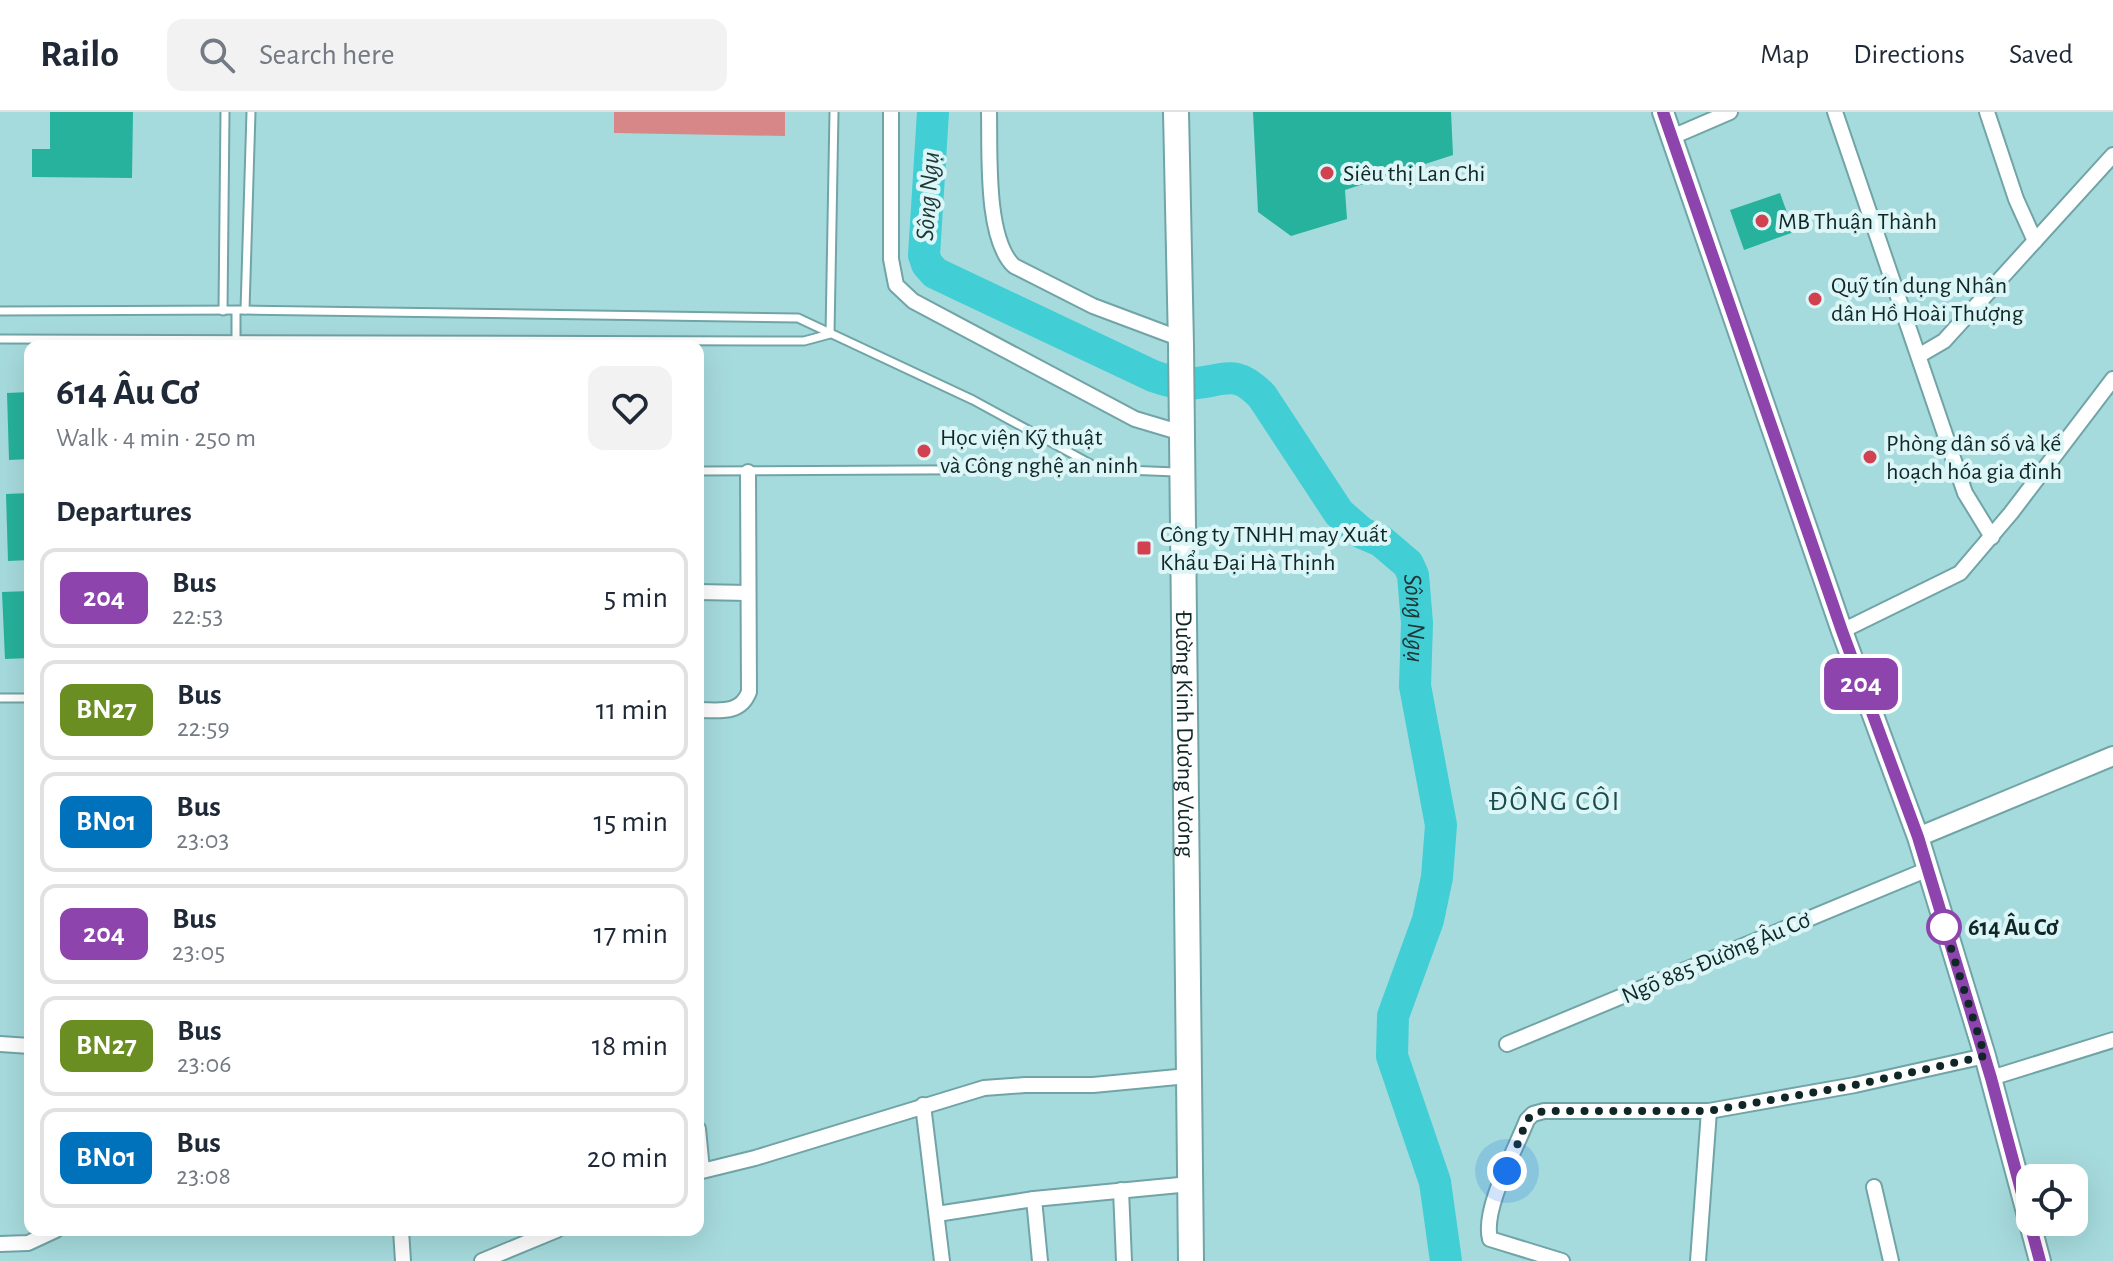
<!DOCTYPE html>
<meta charset="utf-8">
<style>
:root{--surface:#fff;--page:#f2f2f3;--text:#1f2937;--muted:#747a83;--line:#e0e1e3}
body{margin:0;font-family:"Alegreya Sans",sans-serif;background:var(--page);color:var(--text);height:100vh;display:flex;flex-direction:column;font-size:30px;white-space:nowrap}
*{box-sizing:border-box;margin:0}
p{font-size:26px;color:var(--muted)}
.icon{flex:none;width:44px;height:44px;fill:none;stroke:currentColor;stroke-width:2;stroke-linecap:round;stroke-linejoin:round}
.map{position:relative;flex:1;overflow:hidden}
.side{position:absolute;left:24px;top:228px;width:680px;height:896px;display:flex;flex-direction:column;background:var(--surface);border-radius:16px;box-shadow:0 8px 32px #0002}
.side>*{flex:none}
.badge{padding:0 16px;border-radius:12px;font-size:28px;line-height:52px}
.controls{position:absolute;left:2016px;top:1052px;display:grid;gap:16px}
.controls a{display:grid;place-items:center;width:72px;height:72px;border-radius:16px;background:var(--surface);box-shadow:0 8px 32px #0002;font-size:40px}
.you{position:absolute;width:40px;height:40px;margin:-20px;border:6px solid #fff;border-radius:50%;background:#1a73e8;box-shadow:0 0 0 12px #1a73e833}
.map>.badge{position:absolute;translate:-50% -50%;box-shadow:0 0 0 4px #fff}
h2{padding:0 32px;font-size:30px;line-height:72px}
.round{display:grid;place-items:center;flex:none;width:84px;height:84px;border-radius:16px;background:var(--page)}
.headline{display:flex;align-items:center;justify-content:space-between;height:136px;padding:0 32px}
h1{font-size:38px;font-weight:600;line-height:60px}
ul{padding:0;list-style:none}
li{display:flex;align-items:center;gap:24px;height:100px;margin:0 16px 12px;padding:0 16px;border:4px solid var(--line);border-radius:16px}
li div{flex:1}
li b{display:block;font-size:30px}
li em{font-style:normal}
li .badge{min-width:88px;font-weight:700;text-align:center}
header{display:flex;align-items:center;gap:48px;box-sizing:border-box;height:112px;padding:0 40px;background:var(--surface);border-bottom:2px solid var(--line)}
header strong{font-size:38px}
nav{display:flex;gap:44px;margin-inline-start:auto;font-size:28px}
.search{width:560px;height:72px;background:var(--page);display:flex;align-items:center;gap:20px;box-sizing:border-box;padding:0 28px;border-radius:16px;color:var(--muted);font-size:30px}
.map>svg:first-child{display:block}
.green{fill:#d88788}
.lines{fill:none;stroke-linecap:round;stroke-linejoin:round}
.river{stroke:#41ced4;stroke-width:32}
.building{fill:#26b29c}
.service-casing{stroke:#71a4a6;stroke-width:11}
.minor-casing{stroke:#71a4a6;stroke-width:18}
.tertiary-casing{stroke:#71a4a6;stroke-width:22}
.secondary-casing{stroke:#71a4a6;stroke-width:24}
.trunk-casing{stroke:#71a4a6;stroke-width:28}
.service{stroke:#fff;stroke-width:7}
.minor{stroke:#fff;stroke-width:14}
.tertiary{stroke:#fff;stroke-width:18}
.secondary{stroke:#fff;stroke-width:20}
.trunk{stroke:#fff;stroke-width:24}
.line-casing{stroke:#fff;stroke-width:18}
.line{stroke:#8e44ad;stroke-width:12}
.walk{stroke:#102627;stroke-width:8;stroke-dasharray:0 14.4}
.poi-dot{fill:#d1414f;stroke:#dcf6f7;stroke-width:3}
.stop-dot{fill:#fff;stroke:#8e44ad;stroke-width:4}
.labels{text-anchor:middle;stroke-width:8;stroke-linejoin:round;paint-order:stroke}
.poi-label{font-size:24px;fill:#102627;stroke:#dcf6f7;text-anchor:start}
.street-label{font-size:24px;fill:#102627;stroke:#dcf6f7}
.stop-label{font-size:24px;font-weight:bold;fill:#102627;stroke:#dcf6f7;text-anchor:start}
.water-label{font-size:26px;font-style:italic;fill:#203738;stroke:#dcf6f7}
.quarter-label{font-size:28px;letter-spacing:2px;fill:#194d4f;stroke:#dcf6f7}
</style>
<header>
<strong>Railo</strong>
<div class="search"><svg class="icon" aria-label="search" viewBox="0 0 24 24"><circle cx="10" cy="10" r="6"/><path d="M15 15l6 6"/></svg>Search here</div>
<nav><a>Map</a><a>Directions</a><a>Saved</a></nav>
</header>
<div class="map">
<svg width="2113" height="1149" viewBox="0 0 2113 1149">
<rect width="100%" height="100%" fill="#a6dbdd"/>
<polygon class="green" points="614,0 785,0 785,24 614,21"/>
<g class="lines">
<path class="river" id="s1" d="M 933,0 L 924,143 L 927,152 L 935,161 L 1153,264 C 1168,269 1181,273 1197,271 C 1228,267 1237,258 1262,284 L 1339,401 L 1362,421 L 1381,429 L 1408,452 L 1413,463 L 1417,511 L 1415,574 L 1441,713 L 1437,765 L 1428,808 L 1393,904 L 1392,944 L 1435,1070 L 1446,1149"/>
</g>
<g class="building">
<polygon points="50,0 133,0 132,66 32,65 32,37 50,37"/>
<polygon points="1253,0 1451,0 1453,43 1345,78 1347,107 1291,124 1258,100"/>
<polygon points="1780,81 1794,120 1744,138 1730,98"/>
<polygon points="30,280 30,347 9,348 7,281"/>
<polygon points="30,381 30,448 8,449 6,382"/>
<polygon points="30,479 30,546 5,547 2,480"/>
</g>
<g class="lines">
<g class="service-casing">
<g id="service">
<polyline points="245,198 251,0"/>
<polyline points="0,199 245,198 798,206 973,288 1100,357 1176,360"/>
<polyline points="223,199 225,0"/>
<polyline points="0,227 804,229 830,222 834,0"/>
<polyline points="236,234 236,199"/>
<polyline points="698,359 1097,357"/>
<polyline points="0,586 30,586"/>
</g>
</g>
<g class="minor-casing">
<g id="minor">
<polyline points="891,0 891,147 896,173 913,189 1135,307 1182,321"/>
<path d="M 989,0 C 990,40 985,127 1014,154 L 1093,194 L 1181,227"/>
<polyline points="1835,0 1965,381 1992,425"/>
<polyline points="1987,0 2016,87 2035,129"/>
<polyline points="1672,25 1730,0"/>
<polyline points="1920,243 1944,229 2113,43"/>
<polyline points="698,480 748,481"/>
<polyline points="1842,519 1960,461 1965,455 2011,401 2113,267"/>
<path d="M 698,598 C 719,598 740,603 749,580 L 748,360"/>
<polyline points="0,932 30,934"/>
<polyline points="1507,932 1926,758"/>
<polyline points="1991,966 2113,928"/>
<polyline points="923,993 942,1149"/>
<polyline points="698,1017 702,1058"/>
<polyline points="698,1060 755,1046 984,976 1025,973 1093,973 1188,964"/>
<polyline points="1874,1075 1891,1149"/>
<polyline points="1121,1078 1124,1149"/>
<polyline points="937,1102 1034,1087"/>
<polyline points="401,1118 403,1149"/>
<polyline points="0,1132 28,1131 56,1118"/>
<polyline points="482,1149 557,1118"/>
<polyline points="1040,1149 1034,1087 1190,1072"/>
<path d="M 1562,1149 L 1490,1127 C 1482,1097 1516,1037 1527,1008 L 1533,1002 L 1544,999 L 1709,999 L 1855,973 L 1985,944"/>
<polyline points="1698,1149 1709,999"/>
</g>
</g>
<g class="tertiary-casing">
<polyline id="tertiary" points="1918,725 2113,644"/>
</g>
<g class="secondary-casing">
<polyline id="secondary" points="1663,0 1842,519 1918,725 1985,944 2040,1149"/>
</g>
<g class="trunk-casing">
<g id="trunk">
<path id="s2" d="M 1176,0 L 1181,233 L 1191,1149"/>
</g>
</g>
<use href="#service" class="service"/>
<use href="#minor" class="minor"/>
<use href="#tertiary" class="tertiary"/>
<use href="#secondary" class="secondary"/>
<use href="#trunk" class="trunk"/>
</g>
<g class="lines">
<g class="line-casing">
<polyline id="line" points="1663,0 1842,519 1918,725 1991,966 2040,1149"/>
</g>
<use href="#line" class="line"/>
<polyline class="walk" points="1507,1059 1527,1008 1533,1002 1544,999 1709,999 1855,973 1985,944 1943,811 1944,815"/>
</g>
<g class="poi-dot">
<circle cx="1327" cy="61" r="8"/>
<circle cx="1762" cy="109" r="8"/>
<circle cx="1815" cy="187" r="8"/>
<circle cx="924" cy="339" r="8"/>
<circle cx="1870" cy="345" r="8"/>
<rect x="1136" y="428" width="16" height="16" rx="4"/>
</g>
<circle class="stop-dot" cx="1944" cy="815" r="16"/>
<g class="labels">
<g class="poi-label">
<text x="1343" y="69">Siêu thị Lan Chi</text>
<text x="1778" y="117">MB Thuận Thành</text>
<text x="1831" y="181">Quỹ tín dụng Nhân<tspan x="1831" dy="28">dân Hồ Hoài Thượng</tspan></text>
<text x="940" y="333">Học viện Kỹ thuật<tspan x="940" dy="28">và Công nghệ an ninh</tspan></text>
<text x="1886" y="339">Phòng dân số và kế<tspan x="1886" dy="28">hoạch hóa gia đình</tspan></text>
<text x="1160" y="430">Công ty TNHH may Xuất<tspan x="1160" dy="28">Khẩu Đại Hà Thịnh</tspan></text>
</g>
<g class="street-label">
<text dy="8" stroke="none"><textPath href="#s2" startOffset="622">Đường Kinh Dương Vương</textPath></text>
<text transform="translate(1716 845) rotate(-23)" y="8">Ngõ 885 Đường Âu Cơ</text>
</g>
<g class="stop-label">
<text x="1968" y="823">614 Âu Cơ</text>
</g>
<g class="water-label">
<text transform="translate(927 84) rotate(-86)" y="9">Sông Ngụ</text>
<text dy="9" stroke="none"><textPath href="#s1" startOffset="804">Sông Ngụ</textPath></text>
</g>
<g class="quarter-label">
<text x="1555" y="698">ĐÔNG CÔI</text>
</g>
</g>
</svg>
<div class="controls">
<a><svg class="icon" aria-label="locate" viewBox="0 0 24 24"><circle cx="12" cy="12" r="6"/><path d="M12 2v4M12 18v4M2 12h4M18 12h4"/></svg></a>
</div>
<div class="you" style="left:1507px;top:1059px"></div>
<b class="badge" style="left:1861px;top:572px;background:#8e44ad;color:#fff">204</b>
<section class="side">
<div class="headline"><div><h1>614 Âu Cơ</h1><p>Walk · 4 min · 250 m</p></div><a class="round"><svg class="icon" aria-label="heart" viewBox="0 0 24 24"><path d="M12 20l-8-8c-3-5 5-10 8-4 3-6 11-1 8 4z"/></svg></a></div>
<h2>Departures</h2>
<ul>
<li><span class="badge" style="background:#8e44ad;color:#fff">204</span><div><b>Bus</b><p>22:53</p></div><em>5 min</em></li>
<li><span class="badge" style="background:#6b8e23;color:#fff">BN27</span><div><b>Bus</b><p>22:59</p></div><em>11 min</em></li>
<li><span class="badge" style="background:#0072bc;color:#fff">BN01</span><div><b>Bus</b><p>23:03</p></div><em>15 min</em></li>
<li><span class="badge" style="background:#8e44ad;color:#fff">204</span><div><b>Bus</b><p>23:05</p></div><em>17 min</em></li>
<li><span class="badge" style="background:#6b8e23;color:#fff">BN27</span><div><b>Bus</b><p>23:06</p></div><em>18 min</em></li>
<li><span class="badge" style="background:#0072bc;color:#fff">BN01</span><div><b>Bus</b><p>23:08</p></div><em>20 min</em></li>
</ul>
</section>
</div>
